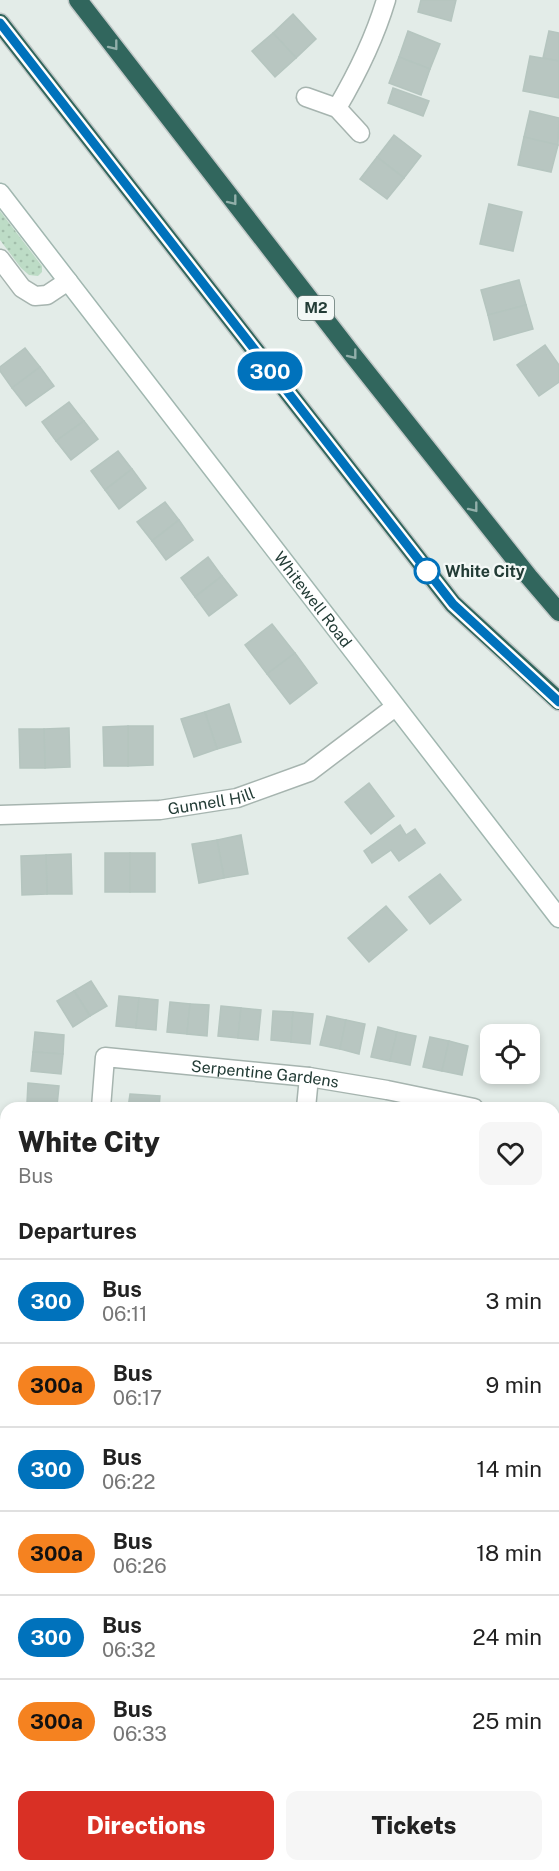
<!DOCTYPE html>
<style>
:root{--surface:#fff;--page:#f6f6f6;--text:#222;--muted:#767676;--line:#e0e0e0;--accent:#d93025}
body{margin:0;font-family:"Public Sans",sans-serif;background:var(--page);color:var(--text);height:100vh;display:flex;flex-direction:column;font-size:22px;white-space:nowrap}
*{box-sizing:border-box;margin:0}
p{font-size:20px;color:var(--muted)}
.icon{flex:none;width:33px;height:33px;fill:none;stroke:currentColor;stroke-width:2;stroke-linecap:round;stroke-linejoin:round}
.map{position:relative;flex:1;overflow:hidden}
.panel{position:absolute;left:0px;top:1102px;width:560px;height:770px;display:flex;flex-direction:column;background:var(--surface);border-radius:18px 18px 0 0;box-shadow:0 3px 9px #0003}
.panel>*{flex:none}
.badge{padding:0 12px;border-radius:20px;font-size:21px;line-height:39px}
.buttons{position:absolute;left:480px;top:1024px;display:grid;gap:12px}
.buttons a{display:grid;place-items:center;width:60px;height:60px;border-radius:12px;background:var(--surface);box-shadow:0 3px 9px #0003;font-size:30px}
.map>.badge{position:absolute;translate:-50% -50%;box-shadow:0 0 0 3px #fff}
h2{padding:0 18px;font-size:22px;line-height:54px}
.round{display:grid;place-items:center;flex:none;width:63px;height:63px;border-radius:12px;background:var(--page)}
.overview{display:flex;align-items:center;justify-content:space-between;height:102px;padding:0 18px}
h1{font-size:28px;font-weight:800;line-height:45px}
.action{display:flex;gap:12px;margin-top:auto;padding:12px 18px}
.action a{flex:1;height:69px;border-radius:12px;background:var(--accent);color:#fff;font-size:24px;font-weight:800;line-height:69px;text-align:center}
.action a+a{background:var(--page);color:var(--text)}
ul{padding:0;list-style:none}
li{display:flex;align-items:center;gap:18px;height:84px;padding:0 18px;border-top:2px solid var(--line)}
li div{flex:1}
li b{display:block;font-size:22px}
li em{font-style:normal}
li .badge{min-width:66px;font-weight:700;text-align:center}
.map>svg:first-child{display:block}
.grass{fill:url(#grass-dots)}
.building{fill:#b8c6c1;stroke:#b5c5bf;stroke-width:1.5}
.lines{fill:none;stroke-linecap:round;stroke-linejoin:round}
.street-casing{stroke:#a6b4af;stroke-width:21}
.secondary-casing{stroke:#a1b7b0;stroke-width:21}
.highway-casing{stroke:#c1c8c7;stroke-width:21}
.street{stroke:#fff;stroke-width:18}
.secondary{stroke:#fff;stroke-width:18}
.highway{stroke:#31665d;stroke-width:18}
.oneway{stroke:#92afaa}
.line-casing{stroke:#fff;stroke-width:14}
.line{stroke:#0072bc;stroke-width:9}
.stop-dot{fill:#fff;stroke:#0072bc;stroke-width:3}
.labels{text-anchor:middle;stroke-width:4.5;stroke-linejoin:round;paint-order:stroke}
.shield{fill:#f3f8f6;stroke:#617470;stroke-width:1.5}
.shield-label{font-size:15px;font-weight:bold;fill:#233c36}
.stop-label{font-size:16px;font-weight:bold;fill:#233c36;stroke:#f3f8f6;text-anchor:start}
.street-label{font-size:16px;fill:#233c36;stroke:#f3f8f6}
</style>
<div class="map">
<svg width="559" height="1871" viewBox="0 0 559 1871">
<defs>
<pattern id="grass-dots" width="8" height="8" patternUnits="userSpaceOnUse" patternTransform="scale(1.5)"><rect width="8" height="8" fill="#bddcc6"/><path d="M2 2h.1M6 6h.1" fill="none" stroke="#a2beab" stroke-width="1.8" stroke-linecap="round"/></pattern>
</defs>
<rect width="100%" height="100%" fill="#e3ece8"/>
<polygon class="grass" points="0,211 42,266 42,272 38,276 29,275 21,268 0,240"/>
<g class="building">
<polygon points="421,0 456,0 451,21 418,12"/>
<polygon points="293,14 316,39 296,58 273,33"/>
<polygon points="408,31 440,44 430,69 399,57"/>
<polygon points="549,31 559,33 559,61 543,58"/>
<polygon points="273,33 296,58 275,77 252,51"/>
<polygon points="530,56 559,61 559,98 523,91"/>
<polygon points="399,57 430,69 421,95 389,83"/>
<polygon points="393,88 429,101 423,116 388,103"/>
<polygon points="530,111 559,118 558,145 524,137"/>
<polygon points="394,135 421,156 404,178 377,157"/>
<polygon points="524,137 558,145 551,172 518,165"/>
<polygon points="377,157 404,178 387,199 360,179"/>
<polygon points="489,204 522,212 513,251 480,244"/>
<polygon points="519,280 526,305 488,315 481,290"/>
<polygon points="526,305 533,329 494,340 488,315"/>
<polygon points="545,345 559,365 559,382 539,396 517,365"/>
<polygon points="25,348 40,367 12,388 0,371 0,367"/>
<polygon points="40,367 54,386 26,406 12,388"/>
<polygon points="69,402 84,421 56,441 42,422"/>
<polygon points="84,421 98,439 71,460 56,441"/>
<polygon points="118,451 132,469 105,490 91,471"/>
<polygon points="132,469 146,488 119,509 105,490"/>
<polygon points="165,502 179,520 152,541 137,522"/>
<polygon points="179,520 193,540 166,560 152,541"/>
<polygon points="208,557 222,576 195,597 181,578"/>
<polygon points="222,576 237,595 209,616 195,597"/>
<polygon points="272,624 295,653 267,674 245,645"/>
<polygon points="295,653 317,683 290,704 267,674"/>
<polygon points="229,704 241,742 217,749 205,712"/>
<polygon points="205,712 217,749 194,757 181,719"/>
<polygon points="128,726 153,726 153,765 128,766"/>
<polygon points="128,726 128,766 104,766 103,727"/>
<polygon points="69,728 70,767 45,768 44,729"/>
<polygon points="19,729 44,729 45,768 20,768"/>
<polygon points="369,783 394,816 371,834 345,802"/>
<polygon points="400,825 406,835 415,829 425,843 399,861 391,850 372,863 364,851"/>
<polygon points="241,835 248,874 224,878 217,840"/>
<polygon points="217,840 224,878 199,883 192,844"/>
<rect x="105" y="853" width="25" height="39"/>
<rect x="130" y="853" width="25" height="39"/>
<polygon points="71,854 72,894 47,894 46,855"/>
<polygon points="46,855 47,894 22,895 21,856"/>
<polygon points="440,874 461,900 430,924 409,897"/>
<polygon points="386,906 407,930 369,962 348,938"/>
<polygon points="91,981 107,1006 90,1016 74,991"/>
<polygon points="74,991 90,1016 73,1027 57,1001"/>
<polygon points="119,996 139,998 136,1028 116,1026"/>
<polygon points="139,998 158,1000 156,1030 136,1028"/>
<polygon points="170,1002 190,1004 187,1034 167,1032"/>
<polygon points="190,1004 209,1005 207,1036 187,1034"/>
<polygon points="221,1006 241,1008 238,1038 218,1036"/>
<polygon points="241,1008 261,1010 258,1040 238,1038"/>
<polygon points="273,1011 293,1012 291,1042 271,1040"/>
<polygon points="293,1012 313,1014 310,1044 291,1042"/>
<polygon points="327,1016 346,1020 340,1049 320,1045"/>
<polygon points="346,1020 365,1024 359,1054 340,1049"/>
<polygon points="378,1027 397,1032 390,1061 371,1057"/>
<polygon points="35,1032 64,1035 63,1054 33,1052"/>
<polygon points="397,1032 416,1036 410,1065 390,1061"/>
<polygon points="430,1037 449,1041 442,1071 423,1067"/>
<polygon points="449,1041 468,1046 462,1075 442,1071"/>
<polygon points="33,1052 63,1054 61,1074 31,1071"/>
<polygon points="28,1083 59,1086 57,1106 27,1103"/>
<polygon points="130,1094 160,1096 159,1108 128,1108"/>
<polygon points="27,1103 57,1106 56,1108 26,1108"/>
<polygon points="554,1240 559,1241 559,1260 554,1259"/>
<polygon points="554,1259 559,1260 559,1278 554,1278"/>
<polygon points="554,1278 559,1278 559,1298 554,1297"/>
<polygon points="554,1297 559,1298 559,1316 554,1316"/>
<rect x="554" y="1316" width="5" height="19"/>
<polygon points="554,1335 559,1335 559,1354 554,1353"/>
<polygon points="554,1353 559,1354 559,1373 554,1372"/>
<polygon points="554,1372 559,1373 559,1392 554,1391"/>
<polygon points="0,1382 6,1383 6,1403 0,1403"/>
<polygon points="554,1391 559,1392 558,1410 554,1410"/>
<polygon points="0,1403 6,1403 6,1423 0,1422"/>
<polygon points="6,1552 6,1585 0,1580 0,1560"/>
<polygon points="56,1866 73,1866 74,1871 49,1871 48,1868"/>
<polygon points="94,1866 119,1866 121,1871 95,1871"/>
<polygon points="119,1866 145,1866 146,1871 121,1871"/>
</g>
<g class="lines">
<g class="street-casing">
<g id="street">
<polyline points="306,97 337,108 360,133"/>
<path d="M 337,108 C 357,74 375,37 386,0"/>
<polyline points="0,259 22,288 35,296 47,295 68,281"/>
<path id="s1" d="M 0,815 L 160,810 L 237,798 L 309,772 L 395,707"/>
<path id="s2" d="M 101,1108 L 105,1057 L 309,1077 L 387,1090 L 474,1108"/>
<polyline points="306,1108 309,1077"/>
<polyline points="554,1150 559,1142"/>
<polyline points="0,1494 6,1486"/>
<polyline points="554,1731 559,1731"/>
<polyline points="290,1866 291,1871"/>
</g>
</g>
<g class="secondary-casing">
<g id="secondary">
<path id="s3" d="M 0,193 L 559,918"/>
</g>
</g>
<g class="highway-casing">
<g id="highway">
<polyline points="78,0 352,354 529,577 559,612"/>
<polyline points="0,23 453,604 559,701"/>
</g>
</g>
<use href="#street" class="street"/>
<use href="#secondary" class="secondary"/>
<use href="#highway" class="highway"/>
</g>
<defs><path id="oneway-chevron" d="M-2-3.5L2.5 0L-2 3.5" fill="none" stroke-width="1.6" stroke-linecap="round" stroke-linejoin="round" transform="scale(1.5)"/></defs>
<g class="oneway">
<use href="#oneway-chevron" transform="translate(114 46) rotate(52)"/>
<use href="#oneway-chevron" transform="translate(233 201) rotate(52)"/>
<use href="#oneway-chevron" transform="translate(353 355) rotate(52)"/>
<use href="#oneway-chevron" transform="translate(474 508) rotate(52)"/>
</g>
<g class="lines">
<g class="line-casing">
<polyline id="line" points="0,23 453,604 559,702"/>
</g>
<use href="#line" class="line"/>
</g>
<circle class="stop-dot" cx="427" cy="571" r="12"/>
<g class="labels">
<rect class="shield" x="298" y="296" width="36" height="24" rx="4.5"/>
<g class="shield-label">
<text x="316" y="313">M2</text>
</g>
<g class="stop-label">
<text x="445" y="577">White City</text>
</g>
<g class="street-label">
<text dy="6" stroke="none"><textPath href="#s3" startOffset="513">Whitewell Road</textPath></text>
<text dy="6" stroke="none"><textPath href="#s1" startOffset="212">Gunnell Hill</textPath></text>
<text dy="6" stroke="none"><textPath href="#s2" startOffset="212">Serpentine Gardens</textPath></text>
</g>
</g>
</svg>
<div class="buttons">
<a><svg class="icon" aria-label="locate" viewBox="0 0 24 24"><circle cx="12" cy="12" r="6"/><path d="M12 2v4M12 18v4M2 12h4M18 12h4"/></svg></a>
</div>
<b class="badge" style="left:270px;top:371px;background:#0072bc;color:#fff">300</b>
<section class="panel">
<div class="overview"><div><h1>White City</h1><p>Bus</p></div><a class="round"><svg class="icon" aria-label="heart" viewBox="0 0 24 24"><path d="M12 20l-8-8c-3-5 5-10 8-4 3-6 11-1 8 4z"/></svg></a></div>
<h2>Departures</h2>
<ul>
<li><span class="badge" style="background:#0072bc;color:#fff">300</span><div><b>Bus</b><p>06:11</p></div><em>3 min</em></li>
<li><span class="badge" style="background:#f58220;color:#111">300a</span><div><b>Bus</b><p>06:17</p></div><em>9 min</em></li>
<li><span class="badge" style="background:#0072bc;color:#fff">300</span><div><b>Bus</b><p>06:22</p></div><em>14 min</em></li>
<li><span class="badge" style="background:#f58220;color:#111">300a</span><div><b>Bus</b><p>06:26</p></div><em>18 min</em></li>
<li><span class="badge" style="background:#0072bc;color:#fff">300</span><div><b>Bus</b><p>06:32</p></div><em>24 min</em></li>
<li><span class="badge" style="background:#f58220;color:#111">300a</span><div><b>Bus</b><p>06:33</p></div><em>25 min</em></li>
</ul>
<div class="action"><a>Directions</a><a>Tickets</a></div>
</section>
</div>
